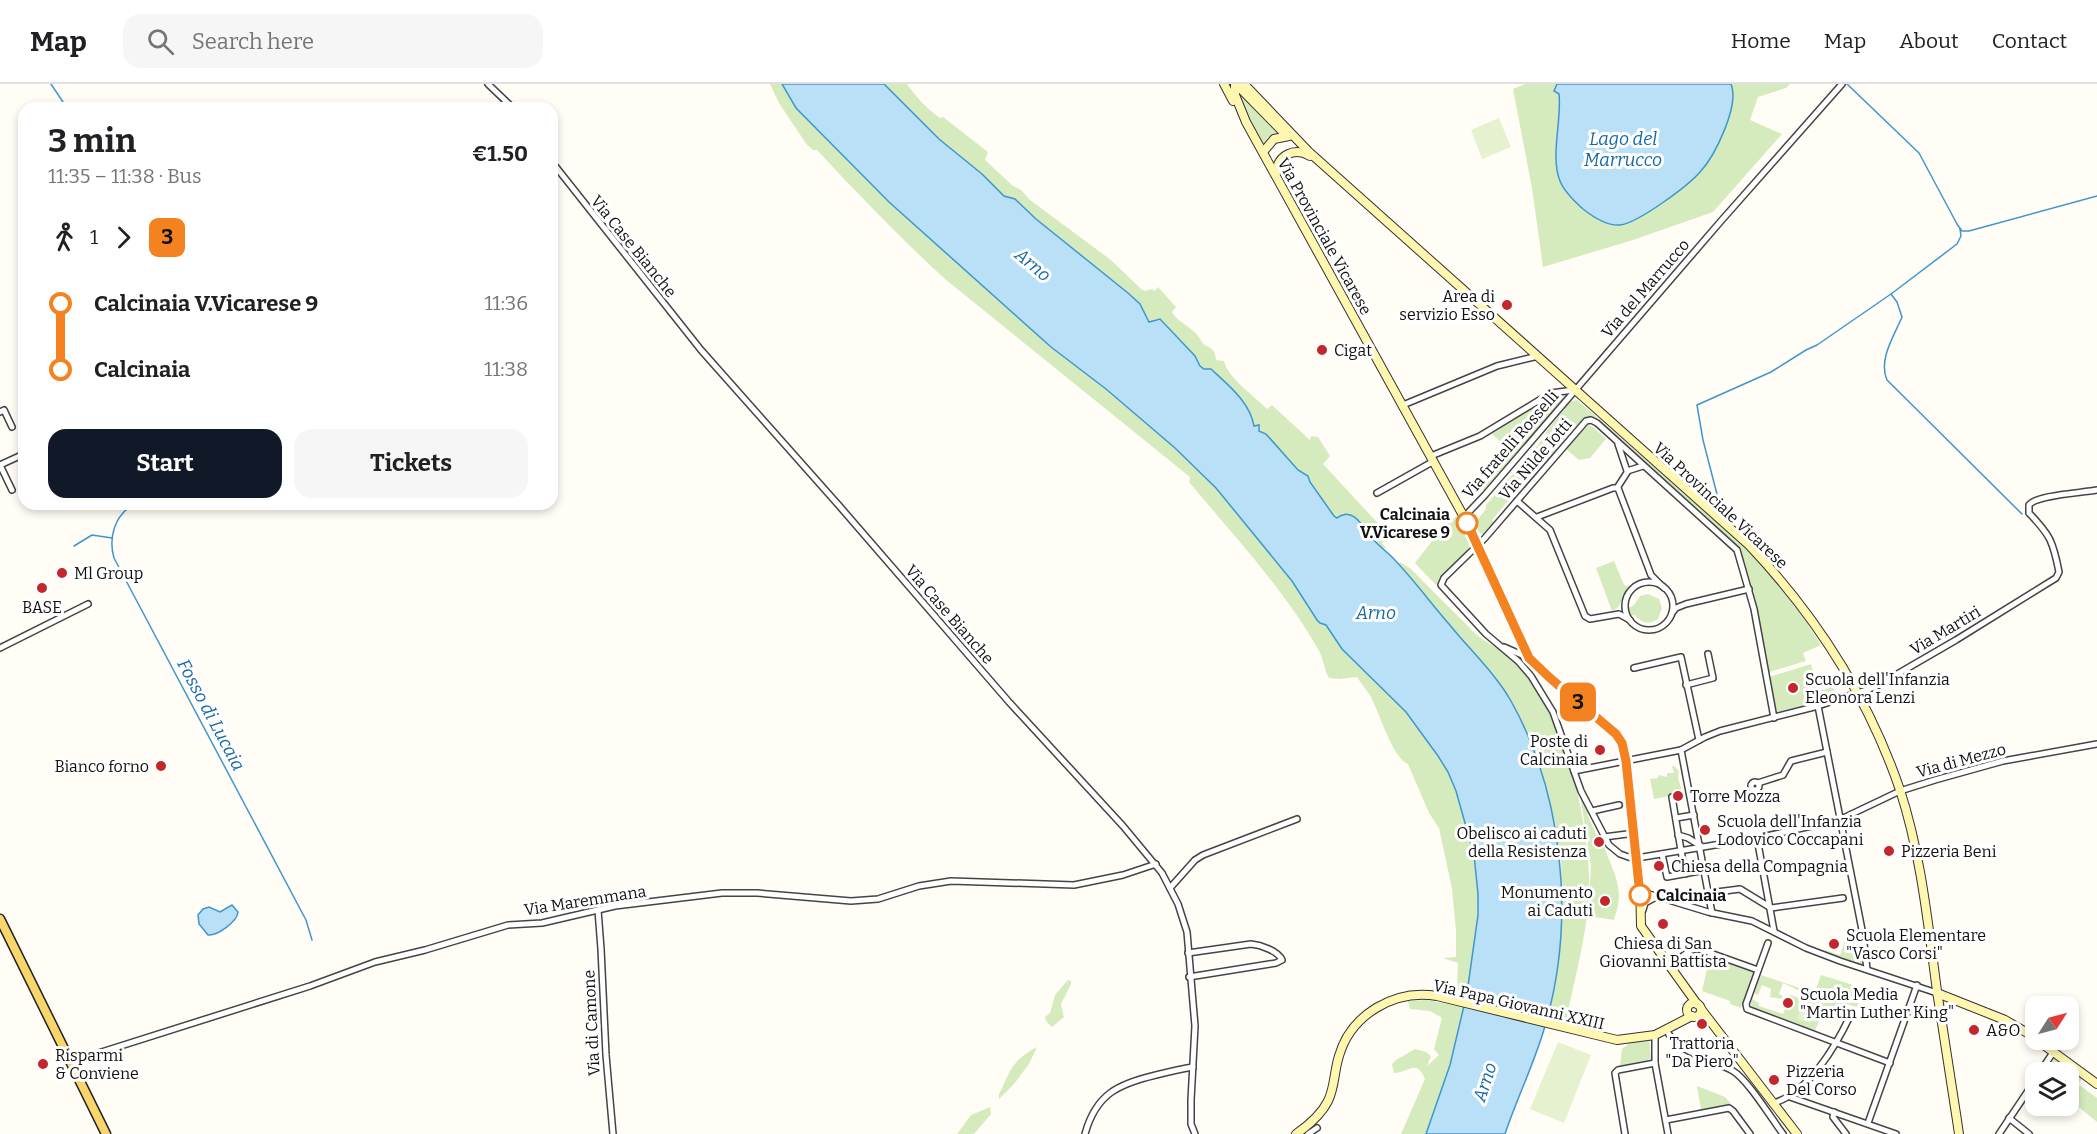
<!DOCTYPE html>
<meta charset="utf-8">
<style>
:root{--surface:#fff;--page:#f6f6f6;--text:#202124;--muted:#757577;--line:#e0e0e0;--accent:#111827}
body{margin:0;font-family:Bitter,serif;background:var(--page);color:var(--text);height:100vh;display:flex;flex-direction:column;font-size:22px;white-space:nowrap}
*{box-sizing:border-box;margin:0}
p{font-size:20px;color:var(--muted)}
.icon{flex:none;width:33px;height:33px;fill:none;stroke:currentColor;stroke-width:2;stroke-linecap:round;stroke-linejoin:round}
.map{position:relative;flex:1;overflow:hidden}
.drawer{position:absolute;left:18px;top:18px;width:540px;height:408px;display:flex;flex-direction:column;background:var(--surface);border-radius:18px;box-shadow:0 3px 9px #0003}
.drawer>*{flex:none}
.badge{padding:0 12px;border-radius:9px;font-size:21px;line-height:39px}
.needle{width:39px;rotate:54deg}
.buttons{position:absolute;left:2025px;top:912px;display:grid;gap:12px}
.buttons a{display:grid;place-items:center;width:54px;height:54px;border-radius:12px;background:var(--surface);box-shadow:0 3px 9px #0003;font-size:30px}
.map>.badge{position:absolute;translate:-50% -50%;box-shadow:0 0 0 3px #fff}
.legs{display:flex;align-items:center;gap:9px;height:66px;padding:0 30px;font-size:20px}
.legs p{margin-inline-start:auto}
.overview{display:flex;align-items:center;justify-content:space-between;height:102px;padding:0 30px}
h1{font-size:33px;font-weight:700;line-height:45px}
.primary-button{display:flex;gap:12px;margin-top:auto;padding:12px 30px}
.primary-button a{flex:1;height:69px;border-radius:18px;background:var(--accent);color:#fff;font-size:24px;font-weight:700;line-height:69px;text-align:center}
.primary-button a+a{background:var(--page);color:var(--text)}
ul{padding:0 30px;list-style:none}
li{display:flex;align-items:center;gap:21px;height:66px;font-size:22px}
li i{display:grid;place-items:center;width:9px;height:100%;margin:0 8px;background:currentColor}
li i::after{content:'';width:15px;height:15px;margin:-8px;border:4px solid;border-radius:50%;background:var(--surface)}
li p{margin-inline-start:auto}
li:first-child i{background:linear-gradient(#0000 50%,currentColor 0)}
li:last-child i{background:linear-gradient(currentColor 50%,#0000 0)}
header{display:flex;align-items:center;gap:36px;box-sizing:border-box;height:84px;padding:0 30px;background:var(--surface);border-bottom:2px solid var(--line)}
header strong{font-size:28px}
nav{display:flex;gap:33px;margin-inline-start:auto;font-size:21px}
.search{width:420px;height:54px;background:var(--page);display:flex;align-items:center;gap:15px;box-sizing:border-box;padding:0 21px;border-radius:18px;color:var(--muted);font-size:22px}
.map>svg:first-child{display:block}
.green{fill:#d5ebbd}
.pitch{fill:#e6f2cf}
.water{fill:#b9e0f7;stroke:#3f96cf;stroke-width:1.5}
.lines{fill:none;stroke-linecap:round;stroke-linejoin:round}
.stream{stroke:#3f96cf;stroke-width:1.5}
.street-tunnel{stroke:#dbdad3;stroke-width:5;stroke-dasharray:5 2.5;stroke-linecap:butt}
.street-casing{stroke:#444;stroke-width:8}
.secondary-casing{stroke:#333;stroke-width:10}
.primary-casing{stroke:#222;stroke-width:11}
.street{stroke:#fff;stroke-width:5}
.secondary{stroke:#fff6b0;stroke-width:8}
.primary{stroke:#f9d66b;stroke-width:8}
.line-1-casing{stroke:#fff;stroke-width:14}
.line-1{stroke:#f58220;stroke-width:9}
.poi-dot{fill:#c4262e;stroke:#fff;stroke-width:2}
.stop-1-dot{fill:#fff;stroke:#f58220;stroke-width:3}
.labels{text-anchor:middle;stroke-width:6;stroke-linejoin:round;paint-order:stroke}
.street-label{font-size:16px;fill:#111;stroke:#fff}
.poi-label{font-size:16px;fill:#111;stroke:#fff;text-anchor:start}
.stop-label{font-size:16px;font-weight:bold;fill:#111;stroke:#fff;text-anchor:end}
.water-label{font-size:18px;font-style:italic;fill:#1768a6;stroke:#fff}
</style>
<header>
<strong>Map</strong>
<div class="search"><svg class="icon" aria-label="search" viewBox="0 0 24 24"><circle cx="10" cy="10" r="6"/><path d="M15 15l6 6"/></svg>Search here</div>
<nav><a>Home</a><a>Map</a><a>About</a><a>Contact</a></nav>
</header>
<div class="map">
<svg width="2097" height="1050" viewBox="0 0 2097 1050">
<rect width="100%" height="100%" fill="#fffdf5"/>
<g class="green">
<path d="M 770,0 L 782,0 L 796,24 L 889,118 L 1051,263 L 1106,305 L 1175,364 L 1216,404 L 1292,497 L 1317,536 L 1320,539 L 1326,541 L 1342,565 L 1406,628 L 1448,688 L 1456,707 L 1474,771 L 1478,810 L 1476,855 L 1468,904 L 1462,912 C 1455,903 1458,890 1458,879 L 1443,874 L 1456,873 L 1456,847 L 1452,805 L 1439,744 L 1429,729 L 1408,680 C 1393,675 1379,628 1371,613 C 1367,606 1361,600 1357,593 L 1339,595 L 1329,594 C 1324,586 1324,575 1318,565 C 1283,504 1234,452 1189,398 L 1190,393 L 945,195 C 900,154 858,110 817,66 L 813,66 L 807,61 L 779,19 Z"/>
<path d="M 884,0 L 907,0 C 916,13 927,25 940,34 L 943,33 L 988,68 L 985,76 L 1013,102 L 1021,106 L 1030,116 L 1111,176 L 1141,205 L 1145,207 L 1152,205 L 1155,207 L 1158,203 L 1176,223 L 1172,228 C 1179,241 1195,242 1203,260 C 1212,265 1215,265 1216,276 L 1224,277 C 1227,293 1254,312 1267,325 L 1272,321 L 1274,323 L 1310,356 L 1311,352 L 1318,353 L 1330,372 L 1323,380 L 1386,448 L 1388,452 L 1382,459 L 1386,464 L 1384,465 C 1368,450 1363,437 1343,429 L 1337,434 L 1334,432 L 1305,391 L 1298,386 L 1266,350 L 1254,342 L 1253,334 L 1200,282 L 1195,272 L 1156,235 L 1150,238 L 1140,220 L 1129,209 L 1036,135 L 1015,115 L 1004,112 L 982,90 L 939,55 Z"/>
<polygon points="1525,0 1790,0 1786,4 1758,13 1750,36 1782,50 1713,128 1633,156 1543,183 1532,104 1513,5"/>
<polygon points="1238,5 1278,49 1268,53 1263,60 1240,18"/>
<polygon points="1559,310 1562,315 1485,407 1482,406 1482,398 1510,367 1492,350 1552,311"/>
<path d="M 1577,316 L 1744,461 C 1773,492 1799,525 1821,561 L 1803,569 L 1806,577 L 1769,588 L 1753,506 L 1740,464 L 1594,334 C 1579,331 1557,365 1547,377 L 1544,374 L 1492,436 L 1494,438 L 1483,450 L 1475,447 L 1473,441 L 1486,425 L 1486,421 L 1538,361 L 1549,344 L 1565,325 L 1565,322 L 1572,317 Z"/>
<polygon points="1588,341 1593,343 1606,355 1590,374 1579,376 1566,365"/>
<path d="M 1457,432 C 1461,439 1469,450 1470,458 C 1471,469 1444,493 1436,501 L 1415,479 L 1442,444 Z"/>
<path d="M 1614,477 L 1624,501 L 1630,503 C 1623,511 1622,523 1612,527 L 1596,484 Z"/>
<path d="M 1400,478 L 1410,484 C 1428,502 1446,521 1465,539 C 1470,544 1476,551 1482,555 C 1496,564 1510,571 1522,584 C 1565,633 1587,731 1589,794 C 1590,842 1575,892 1566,938 L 1548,934 L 1558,882 L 1562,830 L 1561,774 L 1540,680 L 1511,616 L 1474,568 L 1456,549 L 1399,480 Z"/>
<path d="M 1648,510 L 1659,515 L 1662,524 L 1658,535 C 1649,541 1641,539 1635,531 L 1630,532 L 1627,525 L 1634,521 L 1640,512 Z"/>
<polygon points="1811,580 1819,607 1833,603 1836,611 1834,612 1832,609 1818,613 1819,618 1777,628 1769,593"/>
<polygon points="1672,682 1674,682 1679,687 1678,694 1683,710 1672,710 1670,712 1654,715 1650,695 1658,694 1658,691 1667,693 1667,689 1674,689"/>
<path d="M 1580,710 L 1590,727 L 1587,730 L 1598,754 L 1601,751 C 1605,772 1619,791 1619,812 C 1619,821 1616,828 1614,836 L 1588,832 L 1591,782 Z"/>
<polygon points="1845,857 1860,861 1863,881 1824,868 1825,866 1840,871"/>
<polygon points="1710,872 1754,888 1741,924 1730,920 1730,917 1702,907"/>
<polygon points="1761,891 1827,913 1828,910 1816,905 1821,891 1863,904 1857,923 1847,920 1845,926 1841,924 1837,935 1822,929 1815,947 1752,924 1751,920 1752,915 1759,919 1759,922 1783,930 1786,923 1783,922 1784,913 1789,914 1790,911 1799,914 1802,908 1783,899 1779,910 1783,912 1781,915 1770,913 1771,905 1762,901 1758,911 1754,909"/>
<polygon points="1068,896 1071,897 1071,900 1061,920 1064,933 1052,943 1046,937 1045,933 1050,929 1055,911"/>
<path d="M 1427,916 L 1464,923 L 1450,981 L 1426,1050 L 1401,1050 L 1425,995 C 1416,974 1409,989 1394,989 L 1392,980 L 1396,976 L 1415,965 L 1426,968 L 1431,972 L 1427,982 L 1439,971 L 1434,965 L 1442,934 L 1430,927 L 1410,925 L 1408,917 Z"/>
<polygon points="1649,954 1651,975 1620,982 1622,965 1632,957"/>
<path d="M 1037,963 L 1029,980 L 1014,1000 L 999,1015 C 998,1008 1001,1008 1003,1002 C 1012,981 1016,975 1037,963 Z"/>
<polygon points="2056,973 2083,993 2078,1000 2097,1014 2097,1038 2069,1015 2068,988 2046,988"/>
<polygon points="1697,1002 1725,1013 1731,1020 1701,1026"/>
<polygon points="990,1023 991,1030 974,1050 957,1050 971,1031"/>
</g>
<g class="pitch">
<polygon points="1499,34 1511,63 1482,75 1471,46"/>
<polygon points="1805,910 1819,914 1810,939 1797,935"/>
<polygon points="1558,958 1591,971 1564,1039 1530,1025"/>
</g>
<g class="water">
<path d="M 782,0 L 884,0 L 939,55 L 982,90 L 1004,112 L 1015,115 L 1036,135 L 1128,209 L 1140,220 L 1149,238 L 1160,235 L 1195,272 L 1200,282 L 1204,285 L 1211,285 C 1228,301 1250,318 1254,342 L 1259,341 L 1259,347 L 1266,350 L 1298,386 L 1308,392 L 1310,398 L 1334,432 L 1337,434 C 1352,422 1362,441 1370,452 C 1376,459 1383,465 1390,471 C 1411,492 1429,517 1449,540 C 1469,565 1495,589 1511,617 C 1563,710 1575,833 1547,935 C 1537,974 1518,1011 1505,1050 L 1426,1050 L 1450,981 L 1467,909 L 1478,831 L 1478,810 L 1474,771 L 1456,707 L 1448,688 L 1438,672 L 1406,628 L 1342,565 L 1326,541 L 1320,539 L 1317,536 L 1292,497 L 1216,404 L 1175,364 L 1106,305 L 1051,263 L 889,118 L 796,24 Z"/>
<path d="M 1557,0 L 1731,0 C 1740,21 1715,72 1700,88 C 1688,102 1638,139 1620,141 C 1606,142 1593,133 1583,125 C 1574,117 1564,107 1560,97 C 1550,73 1562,35 1559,10 L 1554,7 Z"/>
<path d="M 232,821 L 238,828 C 237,838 217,852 208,851 L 199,840 L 198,831 L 203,825 L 209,823 L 220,828 Z"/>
</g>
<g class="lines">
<g class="stream">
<polyline points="51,0 67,24"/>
<polyline points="1847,0 1919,69 1957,140 1962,147 1969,147 2097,112"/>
<path d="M 1891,210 L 1897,218 L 1902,233 C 1894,252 1878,276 1887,296 L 2022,430"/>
<polyline points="1719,418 1703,356 1697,321 1771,288 1806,266 1817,261 1891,210 1957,160 1961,152 1960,145"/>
<path d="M 134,420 C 115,431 108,453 114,474 L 306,836 L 312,856"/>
<polyline points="74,462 92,451 112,454"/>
</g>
<polyline class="street-tunnel" points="1619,721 1626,720"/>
<g class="street-casing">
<g id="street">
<polyline points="488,0 513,24"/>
<polyline points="552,78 701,266 842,425 1009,618 1123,742 1162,789 1178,820 1187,848 1195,942 1191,1016 1191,1040 1195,1050"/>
<polyline points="1403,321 1497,282 1538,272"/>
<polyline points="0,328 4,326 12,343"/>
<polyline points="1618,360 1627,387 1643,382"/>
<polyline points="1431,372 1480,352 1551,309 1574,306"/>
<polyline points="0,381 12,406"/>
<polyline points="0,381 24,370"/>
<polyline points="1617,404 1628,387"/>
<polyline points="1377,409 1434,377"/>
<polyline points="1517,417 1550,446 1585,532 1590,535 1619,530 1630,536"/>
<polyline points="1464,433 1485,411 1721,137 1842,0"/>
<polyline points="1537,433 1613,404 1618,404 1651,491 1664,504"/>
<circle cx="1649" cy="522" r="24"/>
<polyline points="1672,529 1676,524 1686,520 1749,505"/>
<polyline points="1504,563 1529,574"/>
<polyline points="0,564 88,520"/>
<polyline points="1634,584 1681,573 1699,656"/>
<polyline points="1686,601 1713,594 1708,570"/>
<polyline points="1818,622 1863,851 1867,885"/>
<polyline points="1681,666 1712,829"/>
<path d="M 1574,687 L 1681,666 L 1705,653 L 1720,647 L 1818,622 L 1875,603 L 1956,556 L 2056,494 L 2059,488 C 2053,457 2050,451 2029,429 L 2029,421 C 2036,411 2082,409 2097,406"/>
<circle cx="1755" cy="702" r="4"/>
<polyline points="1758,699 1783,691 1791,677 1827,668"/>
<polyline points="1672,713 1685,790"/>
<polyline points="1592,727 1619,721"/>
<polyline points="1676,734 1694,731"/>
<polyline points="1678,751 1688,754 1701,762"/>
<polyline points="1604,753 1635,749"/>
<polyline points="1757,754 1774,847"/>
<polyline points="1662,770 1667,793 1705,786"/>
<polyline points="1637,774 1757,754 1839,736 1900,707 1935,696 2003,677 2097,660"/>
<polyline points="1637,776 1620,770 1609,761 1581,707 1553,628 1531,592 1518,577 1486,550 1441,501 1444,494 1484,455 1586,337 1591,336 1597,339 1737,466 1754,525 1774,634"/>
<polyline points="1641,802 1649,810 1708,828 1752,837 1806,864 1840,877 1937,909"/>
<polyline points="1170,804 1195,776 1203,771 1297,735"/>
<polyline points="1709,809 1740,805 1771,824 1843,814"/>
<polyline points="598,826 601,865 606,971 613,1050"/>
<polyline points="1643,826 1645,819 1656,813"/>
<polyline points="1768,859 1746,920 1747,925 1890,979"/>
<path d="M 1188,869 L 1251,860 C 1261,861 1278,867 1282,876 L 1276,879 L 1189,893"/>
<polyline points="1669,882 1691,866 1699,865 1758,886"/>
<path d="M 1666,945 C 1676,969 1712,975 1733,987 C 1748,996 1771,1034 1783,1050"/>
<polyline points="1655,951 1655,979 1668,1050"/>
<polyline points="70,978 310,902 375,878 425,866 508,841 542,839 615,822 722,809 757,809 851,817 878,815 919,802 951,797 1074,801 1123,791 1156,780"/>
<polyline points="2040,988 2054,967"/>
<polyline points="1790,1013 1896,1050"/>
<path d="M 1774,1019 C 1809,1008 1836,962 1851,930"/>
<polyline points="1834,1028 1833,1033 1846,1050"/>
<polyline points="2009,1034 2029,1050"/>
<polyline points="1666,1036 1729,1024 1733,1027 1750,1050"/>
<polyline points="1868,1039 1917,901"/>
<path d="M 1085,1050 C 1096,1010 1118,1000 1156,991 C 1168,988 1180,985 1193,983"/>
<polyline points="1308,1050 1317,1044"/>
<polyline points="1625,1050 1615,989 1618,986 1655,979"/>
<polyline points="1999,1050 2036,995"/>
</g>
</g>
<g class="secondary-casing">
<g id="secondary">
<polyline points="1224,0 1233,17"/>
<polyline points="1235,0 1235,11 1246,38 1464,433 1526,569 1549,594 1606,641 1620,657 1626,677 1635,749 1640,797 1641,842 1697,920"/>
<polyline points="1236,0 1286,51"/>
<path d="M 1244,0 L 1309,68 L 1749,461 C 1817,533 1868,612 1900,706 C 1921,770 1928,840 1937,907 C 1944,954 1952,1002 1959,1050"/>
<polyline points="1263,68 1274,55 1289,52"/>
<path d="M 1276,89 C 1278,70 1295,63 1310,72"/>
<polyline points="1937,909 2005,936 2036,954"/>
<circle cx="1694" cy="926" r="7"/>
<polyline points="1701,925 1797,1050"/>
<polyline points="2037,956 2097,1000"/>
<path d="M 1296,1050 C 1309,1041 1321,1031 1328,1017 C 1335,1003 1334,987 1339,972 C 1351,930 1395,905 1437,912 L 1617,956 L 1655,951 L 1692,932"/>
</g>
</g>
<g class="primary-casing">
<polyline id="primary" points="0,835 106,1050"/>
</g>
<use href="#street" class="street"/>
<use href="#secondary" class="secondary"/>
<use href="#primary" class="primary"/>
</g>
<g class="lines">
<g class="line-1-casing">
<polyline id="line-1" points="1467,439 1529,574 1550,594 1616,650 1622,659 1626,677 1640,811"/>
</g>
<use href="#line-1" class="line-1"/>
</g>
<g class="poi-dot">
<circle cx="1507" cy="221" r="6"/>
<circle cx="1322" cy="266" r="6"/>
<circle cx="62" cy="489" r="6"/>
<circle cx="42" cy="504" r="6"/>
<circle cx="1793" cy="604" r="6"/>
<circle cx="1600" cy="666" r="6"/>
<circle cx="161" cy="682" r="6"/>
<circle cx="1678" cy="712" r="6"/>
<circle cx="1705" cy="746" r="6"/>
<circle cx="1599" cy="758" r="6"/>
<circle cx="1889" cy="767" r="6"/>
<circle cx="1659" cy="782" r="6"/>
<circle cx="1605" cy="817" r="6"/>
<circle cx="1663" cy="840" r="6"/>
<circle cx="1834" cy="860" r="6"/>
<circle cx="1788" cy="919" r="6"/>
<circle cx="1702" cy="940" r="6"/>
<circle cx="1974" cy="946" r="6"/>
<circle cx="43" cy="980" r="6"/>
<circle cx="1774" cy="996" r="6"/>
</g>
<g class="stop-1-dot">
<circle cx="1467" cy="439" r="10"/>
<circle cx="1640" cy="811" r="10"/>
</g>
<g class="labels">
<g class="street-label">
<text transform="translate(1325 152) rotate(61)" y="6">Via Provinciale Vicarese</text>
<text transform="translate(634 162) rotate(51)" y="6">Via Case Bianche</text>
<text transform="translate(1645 204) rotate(-49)" y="6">Via del Marrucco</text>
<text transform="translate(1510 360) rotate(-49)" y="6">Via fratelli Rosselli</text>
<text transform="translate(1535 375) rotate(-49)" y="6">Via Nilde Iotti</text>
<text transform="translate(1721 421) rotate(43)" y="6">Via Provinciale Vicarese</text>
<text transform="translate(950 530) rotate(49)" y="6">Via Case Bianche</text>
<text transform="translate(1945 546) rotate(-31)" y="6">Via Martiri</text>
<text transform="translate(1961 676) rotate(-15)" y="6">Via di Mezzo</text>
<text transform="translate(585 816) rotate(-9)" y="6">Via Maremmana</text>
<text transform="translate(1519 920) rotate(13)" y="6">Via Papa Giovanni XXIII</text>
<text transform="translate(591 939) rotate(-93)" y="6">Via di Camone</text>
</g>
<g class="poi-label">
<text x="1495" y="218" text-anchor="end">Area di<tspan x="1495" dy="18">servizio Esso</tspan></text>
<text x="1334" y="272">Cigat</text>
<text x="74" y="495">Ml Group</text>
<text x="42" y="529" text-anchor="middle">BASE</text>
<text x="1805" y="601">Scuola dell'Infanzia<tspan x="1805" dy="18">Eleonora Lenzi</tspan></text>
<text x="1588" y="663" text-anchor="end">Poste di<tspan x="1588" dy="18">Calcinaia</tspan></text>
<text x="149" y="688" text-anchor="end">Bianco forno</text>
<text x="1690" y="718">Torre Mozza</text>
<text x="1717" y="743">Scuola dell'Infanzia<tspan x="1717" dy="18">Lodovico Coccapani</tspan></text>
<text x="1587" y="755" text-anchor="end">Obelisco ai caduti<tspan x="1587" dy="18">della Resistenza</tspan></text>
<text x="1901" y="773">Pizzeria Beni</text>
<text x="1671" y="788">Chiesa della Compagnia</text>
<text x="1593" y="814" text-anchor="end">Monumento<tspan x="1593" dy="18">ai Caduti</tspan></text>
<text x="1846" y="857">Scuola Elementare<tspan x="1846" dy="18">"Vasco Corsi"</tspan></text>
<text x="1663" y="865" text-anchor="middle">Chiesa di San<tspan x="1663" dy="18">Giovanni Battista</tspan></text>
<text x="1800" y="916">Scuola Media<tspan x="1800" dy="18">"Martin Luther King"</tspan></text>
<text x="1986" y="952">A&amp;O</text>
<text x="1702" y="965" text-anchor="middle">Trattoria<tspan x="1702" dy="18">"Da Piero"</tspan></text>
<text x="55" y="977">Risparmi<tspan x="55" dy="18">&amp; Conviene</tspan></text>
<text x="1786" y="993">Pizzeria<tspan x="1786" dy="18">Del Corso</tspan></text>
</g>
<g class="stop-label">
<text x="1450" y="436">Calcinaia<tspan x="1450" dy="18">V.Vicarese 9</tspan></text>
<text x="1656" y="817" text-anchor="start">Calcinaia</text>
</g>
<g class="water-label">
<text x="1623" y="61">Lago del<tspan x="1623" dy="21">Marrucco</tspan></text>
<text transform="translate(1033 181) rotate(40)" y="6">Arno</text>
<text x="1376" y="535">Arno</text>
<text transform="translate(211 631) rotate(62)" y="6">Fosso di Lucaia</text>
<text transform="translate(1485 998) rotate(-72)" y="6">Arno</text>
</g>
</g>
</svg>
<div class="buttons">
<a><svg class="needle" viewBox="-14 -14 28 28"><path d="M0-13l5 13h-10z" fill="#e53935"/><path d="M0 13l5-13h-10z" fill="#757577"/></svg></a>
<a><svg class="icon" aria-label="layers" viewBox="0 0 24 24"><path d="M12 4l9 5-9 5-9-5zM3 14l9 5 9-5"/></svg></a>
</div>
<b class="badge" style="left:1578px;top:618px;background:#f58220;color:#111">3</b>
<section class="drawer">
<div class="overview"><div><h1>3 min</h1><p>11:35 – 11:38 · Bus</p></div><b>€1.50</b></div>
<div class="legs"><svg class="icon" aria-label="walk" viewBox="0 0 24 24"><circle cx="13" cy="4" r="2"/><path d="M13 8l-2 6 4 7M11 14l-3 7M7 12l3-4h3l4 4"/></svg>1<svg class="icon" aria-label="forward" viewBox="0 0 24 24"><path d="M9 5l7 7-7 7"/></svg><b class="badge" style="background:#f58220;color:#111">3</b></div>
<ul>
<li><i style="color:#f58220"></i><b>Calcinaia V.Vicarese 9</b><p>11:36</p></li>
<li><i style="color:#f58220"></i><b>Calcinaia</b><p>11:38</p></li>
</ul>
<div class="primary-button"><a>Start</a><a>Tickets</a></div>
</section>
</div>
